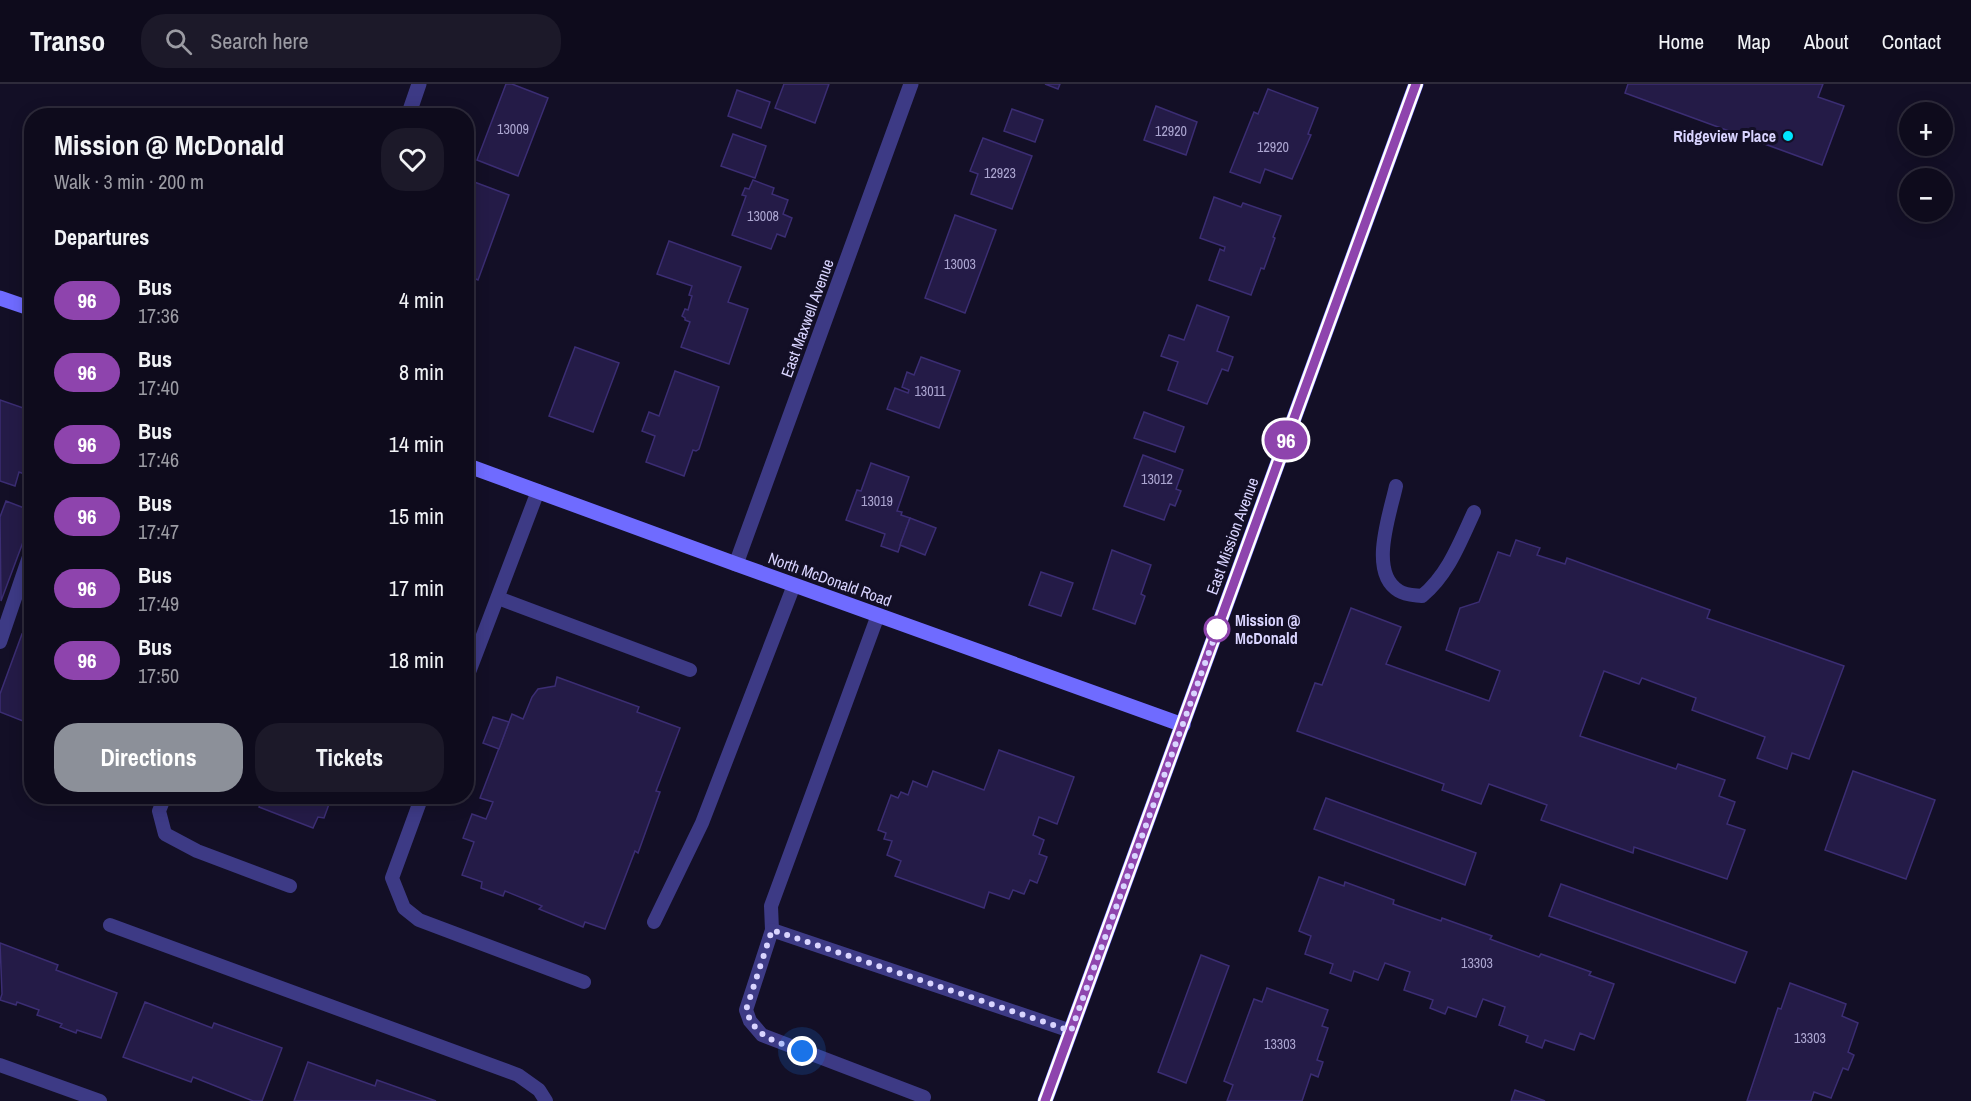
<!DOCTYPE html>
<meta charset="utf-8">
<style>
:root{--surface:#0e0b1c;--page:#1c1929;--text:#f1f3f6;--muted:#9b9ba3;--line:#2e2b3b;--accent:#8c9099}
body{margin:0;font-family:"Archivo Narrow",sans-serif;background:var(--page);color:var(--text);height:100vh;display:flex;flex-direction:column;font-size:22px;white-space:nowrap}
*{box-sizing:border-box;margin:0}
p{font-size:20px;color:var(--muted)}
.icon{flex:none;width:33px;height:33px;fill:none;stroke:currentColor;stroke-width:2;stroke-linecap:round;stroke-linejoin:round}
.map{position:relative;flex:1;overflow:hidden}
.sheet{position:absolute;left:24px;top:24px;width:450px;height:696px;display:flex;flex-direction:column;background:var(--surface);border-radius:24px;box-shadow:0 3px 15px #0003,0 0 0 2px var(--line)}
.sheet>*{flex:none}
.badge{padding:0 12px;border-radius:20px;font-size:21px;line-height:39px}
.tools{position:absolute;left:1899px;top:18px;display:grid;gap:12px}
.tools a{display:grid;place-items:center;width:54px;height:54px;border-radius:50%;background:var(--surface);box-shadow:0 3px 15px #0003,0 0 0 2px var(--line);font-size:30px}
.you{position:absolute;width:30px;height:30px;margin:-15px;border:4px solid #fff;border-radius:50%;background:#1a73e8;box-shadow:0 0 0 9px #1a73e833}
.map>.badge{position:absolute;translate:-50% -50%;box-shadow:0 0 0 3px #fff}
h2{padding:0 30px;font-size:22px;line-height:54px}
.round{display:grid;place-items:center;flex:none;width:63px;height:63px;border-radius:24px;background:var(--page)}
.head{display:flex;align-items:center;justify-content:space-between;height:102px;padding:0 30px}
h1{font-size:28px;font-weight:700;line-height:45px}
.primary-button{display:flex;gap:12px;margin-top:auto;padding:12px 30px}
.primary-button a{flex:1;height:69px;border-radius:24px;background:var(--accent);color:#fff;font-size:24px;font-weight:700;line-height:69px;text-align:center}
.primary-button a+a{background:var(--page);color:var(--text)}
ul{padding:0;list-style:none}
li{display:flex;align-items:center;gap:18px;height:72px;padding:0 30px}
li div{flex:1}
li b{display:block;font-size:22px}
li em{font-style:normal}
li .badge{min-width:66px;font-weight:700;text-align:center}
header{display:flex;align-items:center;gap:36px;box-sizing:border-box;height:84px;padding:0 30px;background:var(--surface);border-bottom:2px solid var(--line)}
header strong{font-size:28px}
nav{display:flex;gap:33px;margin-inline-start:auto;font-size:21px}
.search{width:420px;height:54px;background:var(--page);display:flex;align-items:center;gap:15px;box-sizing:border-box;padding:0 21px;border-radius:24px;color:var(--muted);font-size:22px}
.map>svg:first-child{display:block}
.building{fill:#241b47;stroke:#3b2d73;stroke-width:1.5}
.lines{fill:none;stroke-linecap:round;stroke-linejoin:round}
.lane{stroke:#3d3a85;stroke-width:14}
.street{stroke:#3d3a85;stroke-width:15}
.secondary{stroke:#6f6bff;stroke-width:15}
.line-casing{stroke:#fff;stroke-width:14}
.line{stroke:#8e44ad;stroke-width:9}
.walk{stroke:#d9d4ff;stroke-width:6;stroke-dasharray:0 10.8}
.poi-dot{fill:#00e5ff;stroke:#130f26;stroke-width:2}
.stop-dot{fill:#fff;stroke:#8e44ad;stroke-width:3}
.labels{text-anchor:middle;stroke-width:6;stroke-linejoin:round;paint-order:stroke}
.number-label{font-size:14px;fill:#aca6d1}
.poi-label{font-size:16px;font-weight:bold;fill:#d9d4ff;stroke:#130f26;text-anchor:end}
.street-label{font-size:16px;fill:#d9d4ff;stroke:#130f26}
.stop-label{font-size:16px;font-weight:bold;fill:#d9d4ff;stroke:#130f26;text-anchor:start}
</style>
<header>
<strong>Transo</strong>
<div class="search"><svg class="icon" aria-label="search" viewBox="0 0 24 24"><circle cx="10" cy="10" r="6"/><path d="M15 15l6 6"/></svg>Search here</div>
<nav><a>Home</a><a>Map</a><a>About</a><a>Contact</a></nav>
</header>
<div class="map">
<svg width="1971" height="1017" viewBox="0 0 1971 1017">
<rect width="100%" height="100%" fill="#130f26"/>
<g class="building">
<polygon points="506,0 512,0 548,14 518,92 477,76"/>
<polygon points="784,0 829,0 815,39 775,24"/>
<polygon points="1045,0 1060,0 1058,5"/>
<polygon points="1628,0 1823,0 1818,13 1844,22 1822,81 1625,9"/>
<polygon points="1268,5 1318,24 1308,50 1311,51 1292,95 1265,85 1260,99 1230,88 1254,28 1258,30"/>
<polygon points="737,6 770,18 761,44 728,32"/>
<polygon points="1156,22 1197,38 1186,71 1144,56"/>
<polygon points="1012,25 1043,36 1035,58 1004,47"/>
<polygon points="733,50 766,62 755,94 721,82"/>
<polygon points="983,54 1032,72 1012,125 971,110 978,90 970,87"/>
<polygon points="469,96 509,111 478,196 466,191 466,103"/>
<polygon points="753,96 774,104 772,110 788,116 783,130 792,134 785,153 777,150 771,165 732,151 746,112 742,111 745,104 749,105"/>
<polygon points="1214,113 1241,123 1243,119 1281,132 1273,153 1275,154 1264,185 1261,184 1251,211 1209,196 1220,165 1224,167 1225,163 1200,154"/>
<polygon points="955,131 996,146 965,229 925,214"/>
<polygon points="669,157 741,183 728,218 748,225 729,280 681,263 690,238 685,236 685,234 682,232 685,225 688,226 692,212 689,211 692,202 657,190"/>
<polygon points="466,211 472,213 466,229"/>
<polygon points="1197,221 1229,233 1217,267 1233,273 1228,287 1222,285 1207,320 1168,306 1178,278 1161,272 1169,251 1184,256"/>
<polygon points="575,263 619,279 593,348 549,332"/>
<polygon points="921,273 960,287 939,344 887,325 895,304 908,309 909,306 902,303 907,288 914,291"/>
<polygon points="675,287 719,303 699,365 696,367 693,366 684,392 646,378 655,352 642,347 649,328 659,332"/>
<polygon points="0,316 32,327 32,393 19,388 15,402 0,397"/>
<polygon points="1144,328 1184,343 1175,368 1134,354"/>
<polygon points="1143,371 1183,386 1176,405 1181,407 1175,422 1170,420 1164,436 1124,422"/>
<polygon points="871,379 909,393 897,427 902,428 901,431 910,434 898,468 881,462 885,450 846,436 857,406 861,407"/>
<polygon points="6,417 32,427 32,434 1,517 0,433"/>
<polygon points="910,434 936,444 925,471 900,461"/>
<polygon points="1516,456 1540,464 1537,471 1565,480 1567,474 1710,526 1707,534 1844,582 1809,675 1792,669 1787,685 1757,674 1765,653 1692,626 1696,614 1642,594 1639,600 1604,587 1580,652 1676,685 1678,680 1725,696 1719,712 1735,718 1727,740 1745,746 1727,795 1634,763 1633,769 1541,736 1547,721 1489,700 1481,720 1442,706 1444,700 1297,647 1315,599 1322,601 1351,524 1401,543 1386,580 1489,617 1500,587 1446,566 1460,524 1479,518 1498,468 1510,472"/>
<polygon points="1112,466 1151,481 1141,510 1145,512 1135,540 1093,525"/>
<polygon points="1041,488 1073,499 1061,532 1029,521"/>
<polygon points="22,550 32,553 32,612 23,637 0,628 0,610"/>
<polygon points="557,593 639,623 637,628 680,644 656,707 660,708 638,769 635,767 605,845 585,838 583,843 539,825 542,822 505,807 503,812 481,804 482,798 462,791 474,758 463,754 472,730 486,735 493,718 480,714 512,630 523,635 532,613 538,605 555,602"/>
<polygon points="493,633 509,638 499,665 483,659"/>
<polygon points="999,666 1074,693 1057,740 1039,733 1033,751 1044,756 1039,770 1047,773 1037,799 1030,796 1024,810 1013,806 1009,815 989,808 984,824 895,792 901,777 887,771 892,757 884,755 886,749 878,746 891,711 898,714 901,708 908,711 913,697 927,703 933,687 984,706"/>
<polygon points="1853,687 1935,716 1906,795 1825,766"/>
<polygon points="263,712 332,712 324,734 318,733 313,744 259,723"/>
<polygon points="1326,714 1476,769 1465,801 1314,745"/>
<polygon points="1319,793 1344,802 1345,798 1394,816 1393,820 1441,837 1442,834 1492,852 1490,855 1539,873 1541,870 1591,888 1589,891 1614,900 1594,955 1580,949 1574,966 1545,956 1542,964 1526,958 1528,952 1499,941 1505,923 1483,915 1476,933 1448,923 1445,930 1430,924 1433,916 1404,906 1410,888 1385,879 1378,896 1354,887 1351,897 1330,889 1333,880 1305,870 1311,852 1299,847"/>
<polygon points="1561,800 1747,868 1735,899 1549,832"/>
<polygon points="0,859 58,881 56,886 117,909 101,954 77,946 76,949 60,943 62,940 37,931 39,926 17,918 16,921 0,916 2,910"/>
<polygon points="1201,871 1229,882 1186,999 1158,988"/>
<polygon points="1790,899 1846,920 1842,932 1858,939 1848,968 1854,971 1848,986 1843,984 1831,1014 1814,1008 1811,1017 1747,1017 1778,924 1781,925"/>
<polygon points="1267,904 1328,926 1322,942 1328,944 1317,976 1323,978 1318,993 1311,990 1302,1017 1227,1017 1233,1001 1224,997 1254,915 1262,918"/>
<polygon points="145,918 212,944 214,939 282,964 262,1017 253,1017 193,993 191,998 123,973"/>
<polygon points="308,978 375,1002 377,996 436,1017 294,1017"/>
<polygon points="1515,1006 1545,1017 1511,1017"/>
</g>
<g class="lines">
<g class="lane">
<path d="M 1396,402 C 1390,430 1368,489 1399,507 C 1405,511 1415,511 1422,512 C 1448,491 1460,458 1474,428"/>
<polyline points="498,514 690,586"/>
<polyline points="878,531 771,822 772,846 746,926 750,937 762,951 924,1013"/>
<polyline points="0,558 32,464"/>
<polyline points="466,596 538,407"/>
<polyline points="165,712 159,727 165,750 197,767 290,802"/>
<polyline points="422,712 392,794 404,824 419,836 584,898"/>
<polyline points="654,838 702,739 794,501"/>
<polyline points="110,841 518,991 539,1006 546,1017"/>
<polyline points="772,846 1071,947"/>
<polyline points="0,981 100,1017"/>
</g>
<g class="street">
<polyline points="408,32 419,0"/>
<polyline points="736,480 911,0"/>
</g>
<g class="secondary">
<polyline points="0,214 32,225"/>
<polyline points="466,381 736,480 1183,641"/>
<polyline points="1045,1017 1416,0"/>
</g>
</g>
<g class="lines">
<g class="line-casing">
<polyline id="line" points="1045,1017 1416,0"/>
</g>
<use href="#line" class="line"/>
<path class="walk" d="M 802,967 C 776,957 756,955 746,926 L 772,846 L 1071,947 L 1219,541 L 1217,545"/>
</g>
<circle class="poi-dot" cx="1788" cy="52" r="6"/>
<circle class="stop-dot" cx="1217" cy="545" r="12"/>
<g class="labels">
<g class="number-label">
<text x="513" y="50">13009</text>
<text x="1171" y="52">12920</text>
<text x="1273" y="68">12920</text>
<text x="1000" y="94">12923</text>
<text x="763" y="137">13008</text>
<text x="960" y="185">13003</text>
<text x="930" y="312">13011</text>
<text x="1157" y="400">13012</text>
<text x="877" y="422">13019</text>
<text x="1477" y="884">13303</text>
<text x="1810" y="959">13303</text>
<text x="1280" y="965">13303</text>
</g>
<g class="poi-label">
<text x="1776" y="58">Ridgeview Place</text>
</g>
<g class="street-label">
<text transform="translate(807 234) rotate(-70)" y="6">East Maxwell Avenue</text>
<text transform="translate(1232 452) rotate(-70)" y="6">East Mission Avenue</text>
<text transform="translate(830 495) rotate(20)" y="6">North McDonald Road</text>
</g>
<g class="stop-label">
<text x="1235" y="542">Mission @<tspan x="1235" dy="18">McDonald</tspan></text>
</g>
</g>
</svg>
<div class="tools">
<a>+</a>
<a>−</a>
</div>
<div class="you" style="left:802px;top:967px"></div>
<b class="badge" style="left:1286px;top:356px;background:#8e44ad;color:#fff">96</b>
<section class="sheet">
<div class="head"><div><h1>Mission @ McDonald</h1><p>Walk · 3 min · 200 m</p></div><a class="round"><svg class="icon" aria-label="heart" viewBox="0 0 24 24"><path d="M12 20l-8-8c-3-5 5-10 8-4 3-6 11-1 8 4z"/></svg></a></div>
<h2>Departures</h2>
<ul>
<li><span class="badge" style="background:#8e44ad;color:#fff">96</span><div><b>Bus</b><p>17:36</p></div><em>4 min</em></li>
<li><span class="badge" style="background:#8e44ad;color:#fff">96</span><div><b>Bus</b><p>17:40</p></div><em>8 min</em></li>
<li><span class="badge" style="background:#8e44ad;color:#fff">96</span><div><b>Bus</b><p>17:46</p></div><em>14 min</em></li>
<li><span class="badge" style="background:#8e44ad;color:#fff">96</span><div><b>Bus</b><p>17:47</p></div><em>15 min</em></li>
<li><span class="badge" style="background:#8e44ad;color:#fff">96</span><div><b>Bus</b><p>17:49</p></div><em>17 min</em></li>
<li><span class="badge" style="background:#8e44ad;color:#fff">96</span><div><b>Bus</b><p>17:50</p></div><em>18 min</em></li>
</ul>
<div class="primary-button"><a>Directions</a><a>Tickets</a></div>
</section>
</div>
